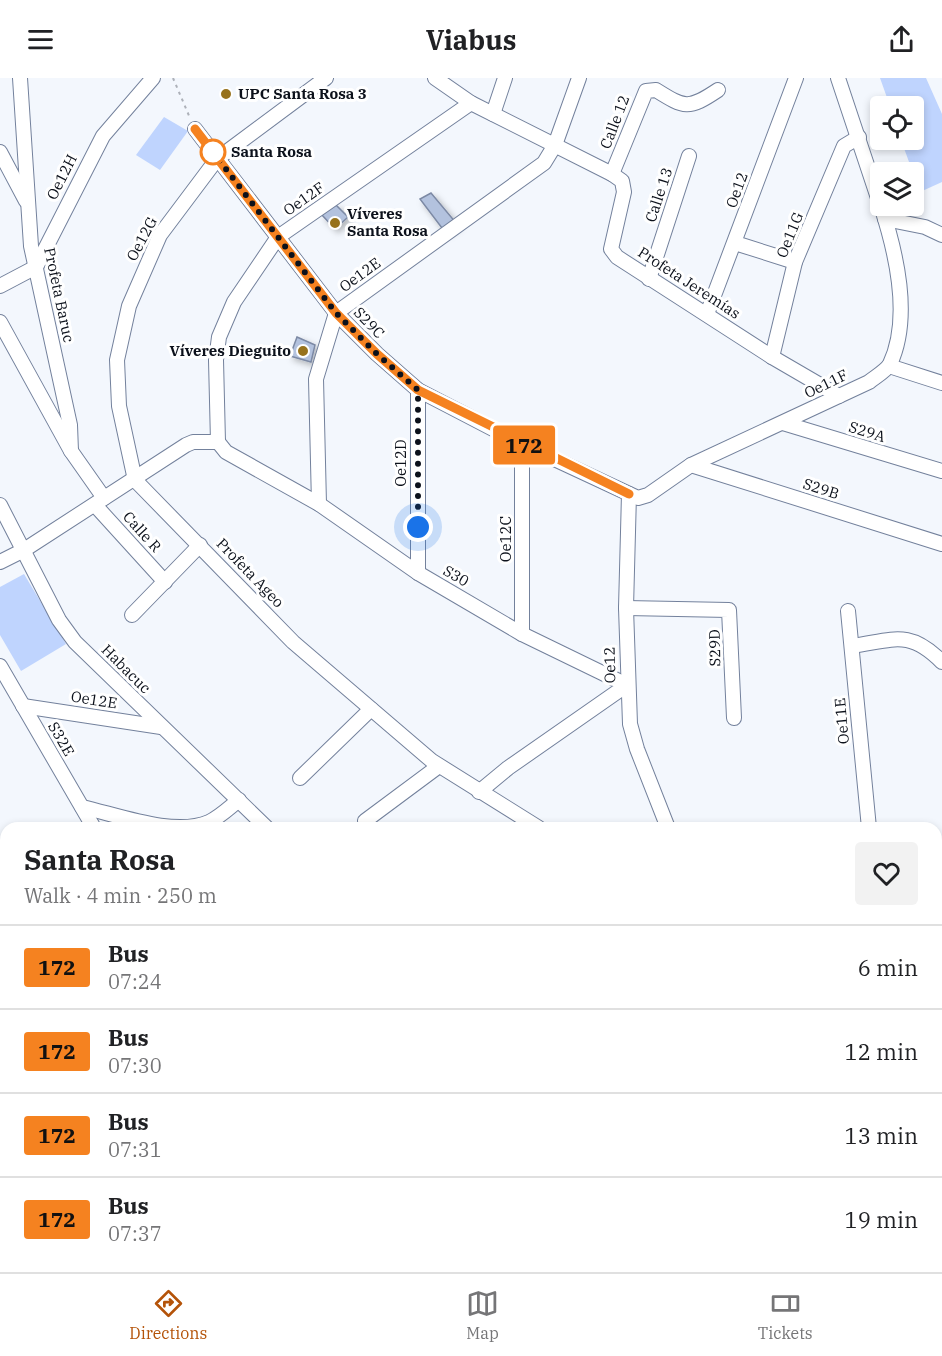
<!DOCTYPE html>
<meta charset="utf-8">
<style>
:root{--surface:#fff;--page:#f2f2f2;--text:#202124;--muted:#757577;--line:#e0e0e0;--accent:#b45309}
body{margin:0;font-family:"IBM Plex Serif",serif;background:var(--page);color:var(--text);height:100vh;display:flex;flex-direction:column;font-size:22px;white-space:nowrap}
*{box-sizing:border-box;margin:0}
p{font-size:20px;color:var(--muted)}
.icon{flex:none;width:33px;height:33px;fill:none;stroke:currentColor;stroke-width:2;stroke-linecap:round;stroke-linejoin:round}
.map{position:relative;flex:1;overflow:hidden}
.panel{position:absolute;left:0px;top:744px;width:942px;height:450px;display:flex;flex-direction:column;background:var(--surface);border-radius:18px 18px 0 0;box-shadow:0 3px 9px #0003}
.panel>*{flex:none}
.badge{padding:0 12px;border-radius:4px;font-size:21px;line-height:39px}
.fabs{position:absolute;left:870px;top:18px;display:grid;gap:12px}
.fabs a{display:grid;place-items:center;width:54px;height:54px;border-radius:6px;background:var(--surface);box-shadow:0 3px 9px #0003;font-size:30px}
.you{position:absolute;width:30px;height:30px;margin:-15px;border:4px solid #fff;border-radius:50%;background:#1a73e8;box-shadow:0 0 0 9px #1a73e833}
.map>.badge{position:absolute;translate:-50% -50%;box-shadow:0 0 0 3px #fff}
.round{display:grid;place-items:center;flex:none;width:63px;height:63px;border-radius:6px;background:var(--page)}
.head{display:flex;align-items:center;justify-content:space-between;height:102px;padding:0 24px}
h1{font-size:28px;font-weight:800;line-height:45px}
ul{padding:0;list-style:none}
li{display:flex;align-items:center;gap:18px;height:84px;padding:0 24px;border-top:2px solid var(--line)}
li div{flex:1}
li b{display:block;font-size:22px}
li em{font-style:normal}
li .badge{min-width:66px;font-weight:700;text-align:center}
header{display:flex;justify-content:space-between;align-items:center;height:78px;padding:0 24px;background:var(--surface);font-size:27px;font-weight:800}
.tab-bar{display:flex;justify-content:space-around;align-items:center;height:84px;border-top:2px solid var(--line);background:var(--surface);font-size:16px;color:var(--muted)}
.tab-bar a{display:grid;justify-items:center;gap:3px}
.tab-bar .active{color:var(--accent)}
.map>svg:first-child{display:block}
.green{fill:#bfd4fe}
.building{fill:#b3c2de;stroke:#7c89a4;stroke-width:1.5;filter:url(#shadow)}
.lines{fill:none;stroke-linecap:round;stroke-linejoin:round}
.minor-casing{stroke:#73819c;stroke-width:16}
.path{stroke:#adb1b9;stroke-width:2;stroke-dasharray:3 4.5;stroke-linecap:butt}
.minor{stroke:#fff;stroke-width:14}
.line-casing{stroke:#fff;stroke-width:14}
.line{stroke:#f58220;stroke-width:9}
.walk{stroke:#0c111b;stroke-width:6;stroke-dasharray:0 10.8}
.poi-dot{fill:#97721c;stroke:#fff;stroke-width:2}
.stop-dot{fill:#fff;stroke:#f58220;stroke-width:3}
.labels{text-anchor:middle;stroke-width:6;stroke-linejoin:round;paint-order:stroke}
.poi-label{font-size:15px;font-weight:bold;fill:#0c111b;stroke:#fff;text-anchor:start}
.street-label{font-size:15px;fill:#0c111b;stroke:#fff}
.stop-label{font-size:15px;font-weight:bold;fill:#0c111b;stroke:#fff;text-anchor:start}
</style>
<header><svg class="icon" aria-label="menu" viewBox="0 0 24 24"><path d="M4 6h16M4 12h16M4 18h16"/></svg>Viabus<svg class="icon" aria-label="share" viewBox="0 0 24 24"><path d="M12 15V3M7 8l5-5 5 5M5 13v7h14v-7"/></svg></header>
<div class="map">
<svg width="942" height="1194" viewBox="0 0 942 1194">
<defs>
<filter id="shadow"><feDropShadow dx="3.5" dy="3.5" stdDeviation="3" flood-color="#0004"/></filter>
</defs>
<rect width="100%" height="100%" fill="#f3f7fd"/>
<g class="green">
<polygon points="880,0 926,0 942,36 942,104 920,114 901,62 914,62 914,28 890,28"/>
<polygon points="164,39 188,53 160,92 136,77"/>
<polygon points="24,496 66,566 21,593 0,557 0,509"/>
</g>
<g class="building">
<polygon points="431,115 457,146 445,154 420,121"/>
<polygon points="336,127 348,139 335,151 322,137"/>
<polygon points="297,259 315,267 311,284 290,278"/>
<polygon points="937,1146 942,1151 942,1186 936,1180"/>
<polygon points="298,1188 316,1188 307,1194 302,1194"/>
<polygon points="319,1188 323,1194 309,1194"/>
<polygon points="340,1188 351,1188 342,1194"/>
<polygon points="355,1188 362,1188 365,1194 345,1194"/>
<polygon points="365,1188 376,1188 377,1190 369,1194"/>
<polygon points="395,1188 419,1188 423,1194 399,1194"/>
<rect x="496" y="1188" width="30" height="6"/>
<rect x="529" y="1188" width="25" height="6"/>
<rect x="556" y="1188" width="18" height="6"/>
<rect x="577" y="1188" width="14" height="6"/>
<rect x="596" y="1188" width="17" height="6"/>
<rect x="616" y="1188" width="18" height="6"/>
<polygon points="855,1188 876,1188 879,1192 854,1194 851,1191"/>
<polygon points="902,1188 909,1194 895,1194"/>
<polygon points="337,1189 340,1194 328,1194"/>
<polygon points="729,1189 729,1194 707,1194 707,1190"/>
<rect x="682" y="1190" width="23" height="4"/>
</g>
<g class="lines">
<g class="minor-casing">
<g id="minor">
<polyline points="20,0 31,168 70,347 71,373"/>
<polyline points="435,0 471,25 612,96 622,103 624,114 611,171 617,179 772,279 839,318"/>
<polyline points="838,0 880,126"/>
<polyline points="493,36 505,0"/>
<path d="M 195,51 L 336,235 L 377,276 L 418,312 L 522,366 L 638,420 L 648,417 L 691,387 L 869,304 C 875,299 886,293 890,286 C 912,239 896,174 881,128"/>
<polyline points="0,74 26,123"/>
<path d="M 612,96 L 646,13 L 656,12 C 685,30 688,32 718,12"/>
<polyline points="885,141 925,149 942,157"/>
<polyline points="735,165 795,184"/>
<polyline points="649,201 689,78"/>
<polyline points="0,208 36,189 103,58 153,0"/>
<polyline points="707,236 796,0"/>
<polyline points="0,244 71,373 104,420"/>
<polyline points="772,279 795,184 844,68 859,59"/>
<polyline points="889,288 942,305"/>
<polyline points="783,345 942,393"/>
<polyline points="218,364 226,374 319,426 418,495 522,556 627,607 508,690 479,714"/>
<polyline points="218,364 216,282 219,259 234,224 278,159 471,25"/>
<polyline points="522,366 522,556"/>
<polyline points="691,387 942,466"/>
<polyline points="135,402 293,564 432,683 539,750"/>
<polyline points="135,402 119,328 117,282 129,228 160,157 217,81 326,0"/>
<polyline points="629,416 626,530 630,646 637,671 668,750"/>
<polyline points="319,426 316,301 336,235 544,85 555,67 579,0"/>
<polyline points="0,427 59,542 75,564 267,750"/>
<polyline points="95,427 165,504"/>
<polyline points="0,484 24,472 186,367 193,364 218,364"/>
<polyline points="418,495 418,312"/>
<polyline points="626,530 729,532 734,640"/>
<polyline points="848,533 869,750"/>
<polyline points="132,537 200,467"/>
<path d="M 852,568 C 894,562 909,551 942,584"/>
<polyline points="0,588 94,750"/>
<polyline points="23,628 161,649"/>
<polyline points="300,700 371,631"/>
<path d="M 82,729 C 118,737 174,759 209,744 C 220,739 230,729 239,722"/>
<polyline points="365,743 439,688"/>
<polyline points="0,791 6,802"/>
<polyline points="937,864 942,853"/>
<polyline points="0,998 6,1008"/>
<polyline points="0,1092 6,1093"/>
<polyline points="936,1102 942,1091"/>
<polyline points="105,1188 108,1194"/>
<polyline points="484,1188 488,1194"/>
<polyline points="808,1188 819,1194"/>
<polyline points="837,1188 842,1194"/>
<polyline points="239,1194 249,1188"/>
<polyline points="442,1194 452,1188"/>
<polyline points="881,1194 887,1188"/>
</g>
</g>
<polyline class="path" points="173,0 190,40"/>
<use href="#minor" class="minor"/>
</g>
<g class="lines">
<g class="line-casing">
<polyline id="line" points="195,51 336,235 377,276 418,312 629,416"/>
</g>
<use href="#line" class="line"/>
<polyline class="walk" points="213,74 336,235 377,276 418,312 418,449"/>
</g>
<g class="poi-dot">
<circle cx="226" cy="16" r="6"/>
<circle cx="335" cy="145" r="6"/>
<circle cx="303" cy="273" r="6"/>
</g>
<circle class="stop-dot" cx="213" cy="74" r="12"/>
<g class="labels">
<g class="poi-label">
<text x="238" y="21">UPC Santa Rosa 3</text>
<text x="347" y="141">Víveres<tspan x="347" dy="17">Santa Rosa</tspan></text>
<text x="291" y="278" text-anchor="end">Víveres Dieguito</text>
</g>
<g class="street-label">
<text transform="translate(615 44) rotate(-69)" y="5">Calle 12</text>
<text transform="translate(62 99) rotate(-63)" y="5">Oe12H</text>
<text transform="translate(737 112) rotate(-70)" y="5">Oe12</text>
<text transform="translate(659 117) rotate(-72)" y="5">Calle 13</text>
<text transform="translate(304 121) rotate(-35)" y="5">Oe12F</text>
<text transform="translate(790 157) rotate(-68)" y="5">Oe11G</text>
<text transform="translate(142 161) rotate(-62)" y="5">Oe12G</text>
<text transform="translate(360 197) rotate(-36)" y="5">Oe12E</text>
<text transform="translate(689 205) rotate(33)" y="5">Profeta Jeremías</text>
<text transform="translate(59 217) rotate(78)" y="5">Profeta Baruc</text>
<text transform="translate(369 245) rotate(46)" y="5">S29C</text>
<text transform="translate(826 306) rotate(-26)" y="5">Oe11F</text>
<text transform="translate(867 354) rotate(17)" y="5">S29A</text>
<text transform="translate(401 385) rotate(-90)" y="5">Oe12D</text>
<text transform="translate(821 411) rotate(18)" y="5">S29B</text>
<text transform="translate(142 454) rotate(48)" y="5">Calle R</text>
<text transform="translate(506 461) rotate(-90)" y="5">Oe12C</text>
<text transform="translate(250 495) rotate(46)" y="5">Profeta Ageo</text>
<text transform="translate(456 498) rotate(30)" y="5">S30</text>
<text transform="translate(715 570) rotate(-91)" y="5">S29D</text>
<text transform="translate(610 587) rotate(-91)" y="5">Oe12</text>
<text transform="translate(126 591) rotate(45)" y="5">Habacuc</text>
<text transform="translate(94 622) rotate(9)" y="5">Oe12E</text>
<text transform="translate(842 643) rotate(-95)" y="5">Oe11E</text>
<text transform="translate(61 661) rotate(60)" y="5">S32E</text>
</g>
<g class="stop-label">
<text x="231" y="79">Santa Rosa</text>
</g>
</g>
</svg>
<div class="fabs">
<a><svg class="icon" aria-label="locate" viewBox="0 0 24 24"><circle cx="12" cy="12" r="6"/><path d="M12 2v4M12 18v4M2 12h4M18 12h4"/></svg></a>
<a><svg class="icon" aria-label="layers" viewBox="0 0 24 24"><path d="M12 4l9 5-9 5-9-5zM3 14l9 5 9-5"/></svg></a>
</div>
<div class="you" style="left:418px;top:449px"></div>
<b class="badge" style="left:524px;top:367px;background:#f58220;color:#111">172</b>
<section class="panel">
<div class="head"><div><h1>Santa Rosa</h1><p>Walk · 4 min · 250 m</p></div><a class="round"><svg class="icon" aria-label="heart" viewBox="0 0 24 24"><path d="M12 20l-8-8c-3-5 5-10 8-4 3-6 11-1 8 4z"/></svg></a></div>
<ul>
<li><span class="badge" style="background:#f58220;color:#111">172</span><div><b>Bus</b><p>07:24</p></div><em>6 min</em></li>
<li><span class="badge" style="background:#f58220;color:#111">172</span><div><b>Bus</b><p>07:30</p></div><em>12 min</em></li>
<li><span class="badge" style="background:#f58220;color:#111">172</span><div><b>Bus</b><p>07:31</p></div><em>13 min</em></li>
<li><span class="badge" style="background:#f58220;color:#111">172</span><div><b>Bus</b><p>07:37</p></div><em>19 min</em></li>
</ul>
</section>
</div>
<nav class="tab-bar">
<a class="active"><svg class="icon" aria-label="directions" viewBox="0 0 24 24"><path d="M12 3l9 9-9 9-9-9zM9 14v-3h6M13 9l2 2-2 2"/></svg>Directions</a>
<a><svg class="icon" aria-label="map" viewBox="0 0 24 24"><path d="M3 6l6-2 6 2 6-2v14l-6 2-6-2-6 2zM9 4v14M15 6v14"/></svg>Map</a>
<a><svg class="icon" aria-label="tickets" viewBox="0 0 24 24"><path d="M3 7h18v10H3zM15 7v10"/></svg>Tickets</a>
</nav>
